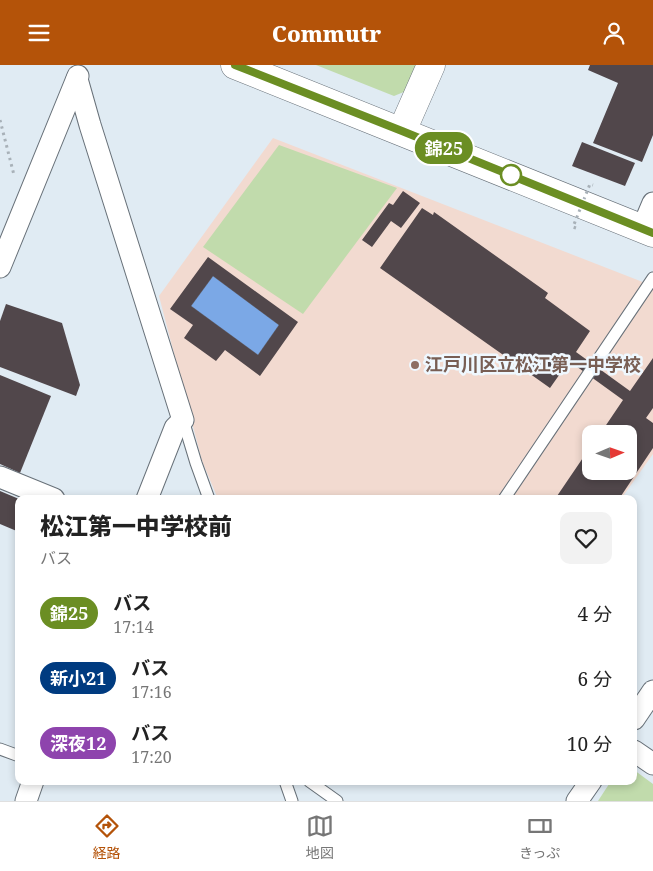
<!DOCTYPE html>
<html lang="ja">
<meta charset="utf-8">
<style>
:root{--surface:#fff;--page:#f2f2f2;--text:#222;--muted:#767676;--line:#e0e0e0;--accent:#b45309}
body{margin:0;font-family:"Noto Serif","Noto Sans JP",serif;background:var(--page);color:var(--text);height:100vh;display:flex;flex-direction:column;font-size:19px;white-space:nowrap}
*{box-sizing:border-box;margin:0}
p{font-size:16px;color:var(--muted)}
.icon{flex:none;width:28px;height:28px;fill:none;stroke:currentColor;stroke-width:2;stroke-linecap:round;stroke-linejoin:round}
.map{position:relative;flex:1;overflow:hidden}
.panel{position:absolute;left:15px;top:430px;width:622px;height:290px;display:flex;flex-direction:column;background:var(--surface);border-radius:10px;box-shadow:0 2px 8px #0003}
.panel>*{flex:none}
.badge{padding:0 10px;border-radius:16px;font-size:18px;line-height:32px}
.needle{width:32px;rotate:88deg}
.tools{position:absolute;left:582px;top:360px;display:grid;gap:10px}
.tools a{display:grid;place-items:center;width:55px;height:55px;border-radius:10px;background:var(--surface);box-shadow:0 2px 8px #0003;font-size:25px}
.map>.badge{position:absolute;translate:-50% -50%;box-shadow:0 0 0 2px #fff}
.round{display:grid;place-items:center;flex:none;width:52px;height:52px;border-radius:10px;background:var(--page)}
.summary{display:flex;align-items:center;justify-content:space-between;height:85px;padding:0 25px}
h1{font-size:24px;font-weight:800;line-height:38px}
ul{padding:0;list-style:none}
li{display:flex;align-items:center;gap:15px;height:65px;padding:0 25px}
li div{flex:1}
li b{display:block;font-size:19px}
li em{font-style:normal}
li .badge{min-width:55px;font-weight:700;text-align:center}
header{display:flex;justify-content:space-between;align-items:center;height:65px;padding:0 25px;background:var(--accent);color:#fff;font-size:22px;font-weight:800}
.dock{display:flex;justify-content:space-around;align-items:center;height:70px;border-top:1px solid var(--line);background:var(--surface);font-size:14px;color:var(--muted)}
.dock a{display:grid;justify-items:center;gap:2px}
.dock .on{color:var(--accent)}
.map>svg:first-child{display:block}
.education{fill:#f2dad0;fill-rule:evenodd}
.green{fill:#c1dbac}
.water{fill:#7ba8e6;stroke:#6687b4}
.building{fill:#51474b;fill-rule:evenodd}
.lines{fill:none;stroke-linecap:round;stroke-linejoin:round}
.service-casing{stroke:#687179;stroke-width:13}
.minor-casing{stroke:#687179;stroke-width:23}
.tertiary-casing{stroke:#687179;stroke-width:29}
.primary-casing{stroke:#687179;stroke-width:29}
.path{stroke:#a8b1b8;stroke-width:3;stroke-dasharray:2.5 4;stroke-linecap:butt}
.service{stroke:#fff;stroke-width:11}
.minor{stroke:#fff;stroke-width:21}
.tertiary{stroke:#fff;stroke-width:28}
.primary{stroke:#fff;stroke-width:28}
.path-bridge{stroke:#a8b1b8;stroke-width:3;stroke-dasharray:2.5 4;stroke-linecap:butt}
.line-casing{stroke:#fff;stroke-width:11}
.line{stroke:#6b8e23;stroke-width:8}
.stop-dot{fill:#fff;stroke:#6b8e23;stroke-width:2.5}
.education-dot{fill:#8d6e63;stroke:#eff8ff;stroke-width:2}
.labels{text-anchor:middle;stroke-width:5;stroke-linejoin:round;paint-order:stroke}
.education-label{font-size:18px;font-weight:bold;fill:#785e54;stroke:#eff8ff;text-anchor:start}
</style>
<header><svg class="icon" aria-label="menu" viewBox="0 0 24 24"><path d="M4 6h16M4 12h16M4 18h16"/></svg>Commutr<svg class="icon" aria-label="person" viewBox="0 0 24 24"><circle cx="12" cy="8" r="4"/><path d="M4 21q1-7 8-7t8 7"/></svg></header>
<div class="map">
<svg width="653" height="736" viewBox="0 0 653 736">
<rect width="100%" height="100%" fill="#e0ebf3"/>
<path class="education" d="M 273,73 L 653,221 L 653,389 L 621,434 L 218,434 L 202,396 L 159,231 ZM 591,369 L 629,369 L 629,406 L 591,406 Z"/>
<g class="green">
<polygon points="316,0 421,0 411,24 394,31"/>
<polygon points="279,80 397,123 303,249 203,182"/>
<polygon points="634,705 653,719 653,736 598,736 611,716 634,716"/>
</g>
<polygon class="water" points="213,211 279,260 258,290 191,241"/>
<g class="building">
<polygon points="590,0 653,0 653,70 642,97 593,78 618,18 588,5"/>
<polygon points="582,77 635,98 625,121 572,101"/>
<polygon points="403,126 420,138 401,163 391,156 372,182 362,175 389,138 393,140"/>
<polygon points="422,143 433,150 434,147 548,228 545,233 590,266 576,287 630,326 653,293 653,343 646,353 653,358 653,383 619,434 555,434 591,381 591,406 629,406 629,369 600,369 623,335 569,296 550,323 380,203"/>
<path d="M 208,192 L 298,257 L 260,311 L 225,285 L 216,296 L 184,273 L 193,260 L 170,244 ZM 213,211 L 279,260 L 258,290 L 191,241 Z"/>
<polygon points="6,239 62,258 80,320 76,331 0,302 0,256"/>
<polygon points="0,310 51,331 20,408 0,399"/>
<polygon points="0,426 19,434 19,467 0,459"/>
</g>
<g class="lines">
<g class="service-casing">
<g id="service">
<polyline points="183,355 196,398 209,434"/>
<polyline points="504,434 653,213"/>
<polyline points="0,684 19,691"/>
<polyline points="285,716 292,736"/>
<polyline points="309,716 337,736"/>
</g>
</g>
<g class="minor-casing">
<g id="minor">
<polyline points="77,14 90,60 183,355 175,363 147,434"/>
<polyline points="642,164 653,138"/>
<polyline points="0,202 78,11"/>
<polyline points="0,412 54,434"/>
<polyline points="634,654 653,626"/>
<polyline points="634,686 653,699"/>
<polyline points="26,736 33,716"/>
<polyline points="577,736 591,716"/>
</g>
</g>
<g class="tertiary-casing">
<polyline id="tertiary" points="402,66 431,0"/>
</g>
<g class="primary-casing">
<polyline id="primary" points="235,0 653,168"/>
</g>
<polyline class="path" points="0,55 14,110"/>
<use href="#service" class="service"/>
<use href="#minor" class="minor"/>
<use href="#tertiary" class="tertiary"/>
<use href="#primary" class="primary"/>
<polyline class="path-bridge" points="576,163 573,162 590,119 593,120"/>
</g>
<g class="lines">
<g class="line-casing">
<polyline id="line" points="235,0 402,66 653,168"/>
</g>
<use href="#line" class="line"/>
</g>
<circle class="stop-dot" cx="511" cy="110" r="10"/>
<circle class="education-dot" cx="415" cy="300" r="5"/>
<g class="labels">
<g class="education-label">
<text x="425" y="306">江戸川区立松江第一中学校</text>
</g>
</g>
</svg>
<div class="tools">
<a><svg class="needle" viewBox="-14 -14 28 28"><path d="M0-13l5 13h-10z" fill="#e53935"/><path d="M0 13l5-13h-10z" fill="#767676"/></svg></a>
</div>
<b class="badge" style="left:444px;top:83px;background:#6b8e23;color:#fff">錦25</b>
<section class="panel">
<div class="summary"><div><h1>松江第一中学校前</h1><p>バス</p></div><a class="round"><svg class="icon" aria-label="heart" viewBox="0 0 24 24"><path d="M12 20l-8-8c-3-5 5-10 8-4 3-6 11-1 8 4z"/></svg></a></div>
<ul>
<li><span class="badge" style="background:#6b8e23;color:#fff">錦25</span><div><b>バス</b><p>17:14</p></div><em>4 分</em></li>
<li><span class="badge" style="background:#003b80;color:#fff">新小21</span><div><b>バス</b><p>17:16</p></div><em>6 分</em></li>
<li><span class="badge" style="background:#8e44ad;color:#fff">深夜12</span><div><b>バス</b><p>17:20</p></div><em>10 分</em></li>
</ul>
</section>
</div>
<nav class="dock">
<a class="on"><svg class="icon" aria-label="directions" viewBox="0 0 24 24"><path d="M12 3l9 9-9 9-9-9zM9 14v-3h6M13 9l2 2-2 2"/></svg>経路</a>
<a><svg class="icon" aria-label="map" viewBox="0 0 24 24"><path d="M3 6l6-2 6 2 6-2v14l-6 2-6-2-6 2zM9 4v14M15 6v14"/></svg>地図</a>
<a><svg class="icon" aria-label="tickets" viewBox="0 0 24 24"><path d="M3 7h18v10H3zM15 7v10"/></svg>きっぷ</a>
</nav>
